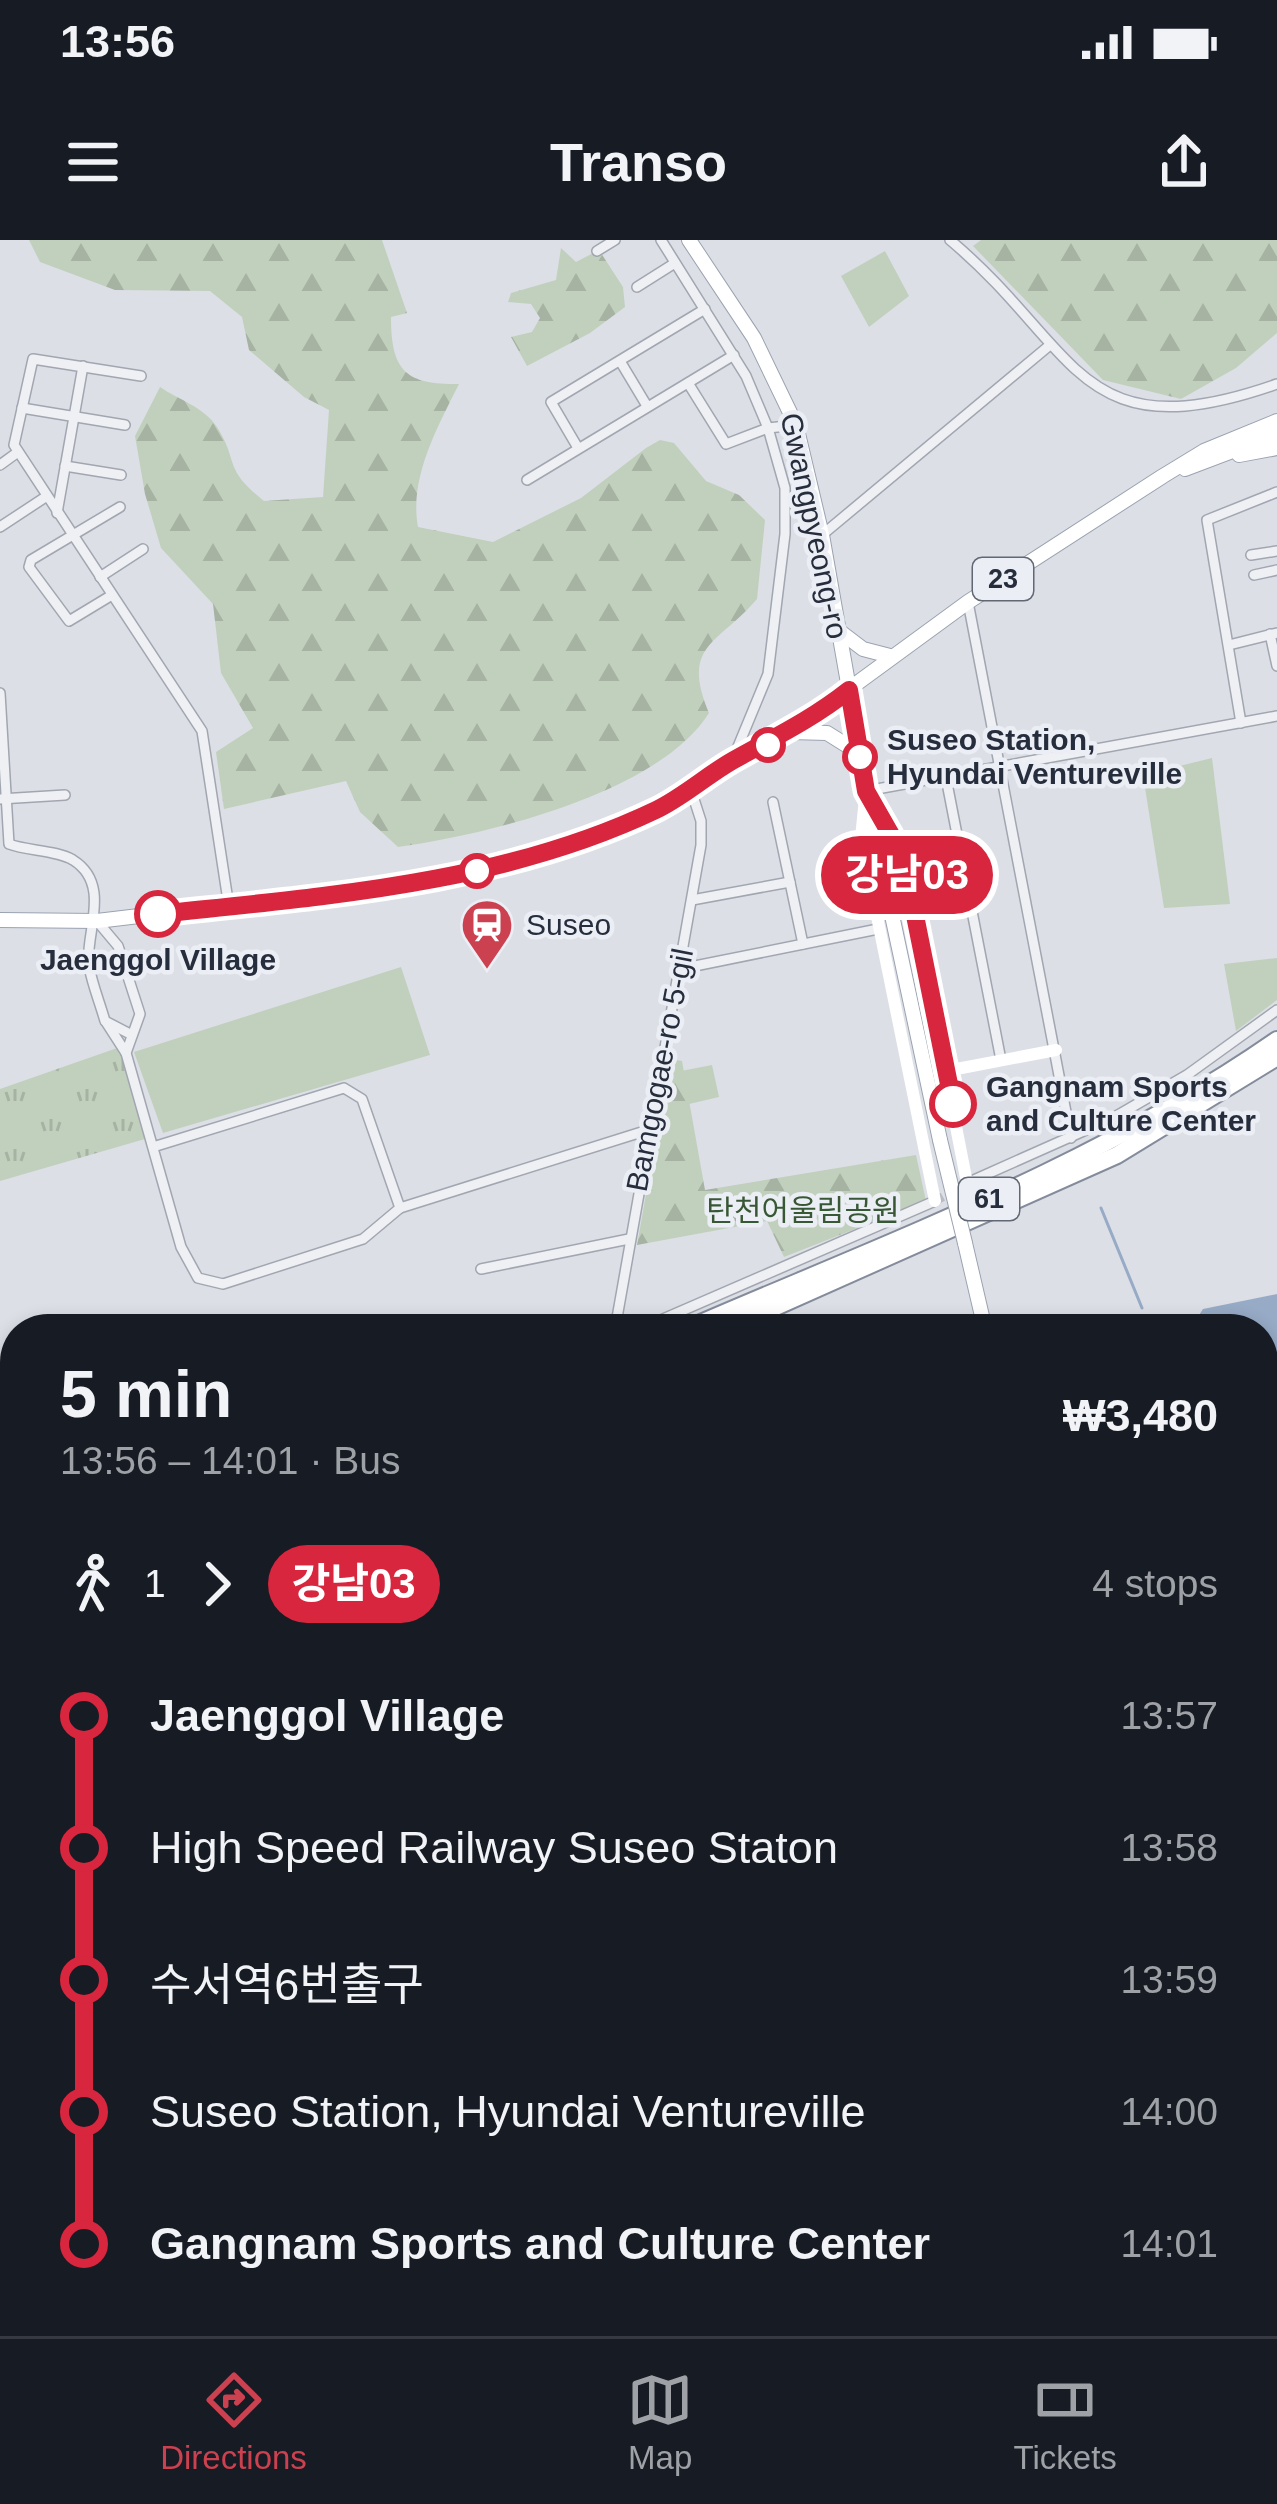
<!DOCTYPE html>
<meta charset="utf-8">
<style>
:root{--surface:#171b24;--page:#242831;--text:#f1f3f6;--muted:#9ea1a6;--line:#363941;--accent:#cb414f}
body{margin:0;font-family:Helvetica,"Noto Sans KR",sans-serif;background:var(--page);color:var(--text);height:100vh;display:flex;flex-direction:column;font-size:45px;white-space:nowrap}
*{box-sizing:border-box;margin:0}
p{font-size:39px;color:var(--muted)}
.icon{flex:none;width:66px;height:66px;fill:none;stroke:currentColor;stroke-width:2;stroke-linecap:round;stroke-linejoin:round}
.map{position:relative;flex:1;overflow:hidden}
.details{position:absolute;left:0px;top:1074px;width:1278px;height:1023px;display:flex;flex-direction:column;background:var(--surface);border-radius:48px 48px 0 0;box-shadow:0 6px 18px #0003}
.details>*{flex:none}
.badge{padding:0 24px;border-radius:39px;font-size:42px;line-height:78px}
.map>.badge{position:absolute;translate:-50% -50%;box-shadow:0 0 0 6px #fff}
.legs{display:flex;align-items:center;gap:18px;height:132px;padding:0 60px;font-size:39px}
.legs p{margin-inline-start:auto}
.headline{display:flex;align-items:center;justify-content:space-between;height:204px;padding:0 60px}
h1{font-size:66px;font-weight:700;line-height:90px}
ul{padding:0 60px;list-style:none}
li{display:flex;align-items:center;gap:42px;height:132px;font-size:45px}
li i{display:grid;place-items:center;width:18px;height:100%;margin:0 15px;background:currentColor}
li i::after{content:'';width:30px;height:30px;margin:-15px;border:9px solid;border-radius:50%;background:var(--surface)}
li p{margin-inline-start:auto}
li:first-child i{background:linear-gradient(#0000 50%,currentColor 0)}
li:last-child i{background:linear-gradient(currentColor 50%,#0000 0)}
.status{display:flex;justify-content:space-between;align-items:center;height:84px;padding:0 60px;background:var(--surface);direction:ltr}
.status svg{height:33px;fill:currentColor}
header{display:flex;justify-content:space-between;align-items:center;height:156px;padding:0 60px;background:var(--surface);font-size:54px;font-weight:700}
.menu{display:flex;justify-content:space-around;align-items:center;height:168px;border-top:3px solid var(--line);background:var(--surface);font-size:33px;color:var(--muted)}
.menu a{display:grid;justify-items:center;gap:6px}
.menu .selected{color:var(--accent)}
.map>svg:first-child{display:block}
.grass{fill:url(#grass-tufts)}
.forest{fill:url(#forest-firs)}
.green{fill:#c1d0bd}
.water{fill:#97abc6}
.lines{fill:none;stroke-linecap:round;stroke-linejoin:round}
.stream{stroke:#97abc6;stroke-width:3}
.street-tunnel{stroke:#b8bbc4;stroke-width:9;stroke-dasharray:9 4.5;stroke-linecap:butt}
.secondary-tunnel{stroke:#b8bbc4;stroke-width:12;stroke-dasharray:12 6;stroke-linecap:butt}
.street-casing{stroke:#a2a6b0;stroke-width:12}
.primary-casing{stroke:#9ba3b1;stroke-width:16}
.highway-casing{stroke:#848c9c;stroke-width:20}
.street{stroke:#eef0f4;stroke-width:9}
.secondary{stroke:#fff;stroke-width:12}
.primary{stroke:#fff;stroke-width:14}
.highway{stroke:#fff;stroke-width:16}
.primary-bridge-casing{stroke:#9ba3b1;stroke-width:16;stroke-linecap:butt}
.primary-bridge{stroke:#fff;stroke-width:14}
.line-1-casing{stroke:#fff;stroke-width:27}
.line-1{stroke:#d7263d;stroke-width:18}
.stop-1-dot{fill:#fff;stroke:#d7263d;stroke-width:6}
.labels{text-anchor:middle;stroke-width:9;stroke-linejoin:round;paint-order:stroke}
.shield{fill:#ebeef4;stroke:#616773;stroke-width:3}
.shield-label{font-size:27px;font-weight:bold;fill:#262d3c}
.street-label{font-size:30px;fill:#262d3c;stroke:#ebeef4}
.stop-label{font-size:30px;font-weight:bold;fill:#262d3c;stroke:#ebeef4;text-anchor:start}
.poi-label{font-size:30px;fill:#262d3c;stroke:#ebeef4;text-anchor:start}
.park-label{font-size:30px;fill:#385734;stroke:#ebeef4}
</style>
<div class="status"><b>13:56</b><svg viewBox="0 0 49 12"><path d="M0 12V9h3v3zM5 12V6h3v6zM10 12V3h3v9zM15 12V0h3v12zM26 1h20v11H26zM47 4h2v5h-2z"/></svg></div>
<header><svg class="icon" aria-label="menu" viewBox="0 0 24 24"><path d="M4 6h16M4 12h16M4 18h16"/></svg>Transo<svg class="icon" aria-label="share" viewBox="0 0 24 24"><path d="M12 15V3M7 8l5-5 5 5M5 13v7h14v-7"/></svg></header>
<div class="map">
<svg width="1277" height="2096" viewBox="0 0 1277 2096">
<defs>
<pattern id="grass-tufts" width="24" height="20" patternUnits="userSpaceOnUse" patternTransform="scale(3)"><rect width="24" height="20" fill="#c1d0bd"/><path d="M3 7l-1-3M5 7V3M7 7l1-3M15 17l-1-3M17 17v-4M19 17l1-3" fill="none" stroke="#a6b3a3"/></pattern>
<pattern id="forest-firs" width="22" height="20" patternUnits="userSpaceOnUse" patternTransform="scale(3)"><rect width="22" height="20" fill="#c1d0bd"/><path d="M5 1l3.5 6h-7zM16 11l3.5 6h-7z" fill="#a6b3a3"/></pattern>
</defs>
<rect width="100%" height="100%" fill="#dcdfe6"/>
<polygon class="grass" points="120,807 145,899 0,941 0,849"/>
<g class="forest">
<path d="M 29,0 L 382,0 L 407,73 L 391,77 C 391,130 405,145 459,144 C 437,188 409,238 418,287 L 493,302 L 581,258 L 646,208 L 660,200 L 674,203 L 706,241 L 739,255 L 765,280 L 757,359 C 719,404 680,404 709,473 C 659,553 486,595 398,607 L 360,572 L 346,541 L 224,569 L 216,512 L 253,488 L 221,433 L 213,364 L 161,308 L 145,254 L 135,196 L 160,147 C 179,160 204,167 217,187 C 240,224 222,227 264,261 L 323,257 L 329,170 L 304,157 L 249,110 L 242,77 L 210,51 L 115,50 L 40,22 Z"/>
<polygon points="981,0 1277,0 1277,93 1236,128 1181,159 1103,140 973,6"/>
<polygon points="561,8 576,22 599,10 623,47 625,67 590,93 527,126 511,97 532,92 540,78 531,64 508,62 511,53 556,40"/>
<polygon points="670,819 682,821 705,950 916,915 926,961 784,1017 767,981 637,1005"/>
</g>
<g class="green">
<polygon points="885,11 909,56 869,87 841,36"/>
<polygon points="1212,518 1230,664 1164,668 1143,535"/>
<polygon points="1277,718 1277,760 1236,791 1224,724"/>
<polygon points="401,727 430,815 163,893 134,812"/>
<polygon points="712,825 719,857 689,864 681,831"/>
<polygon points="15,1771 15,1980 0,1923 0,1779"/>
</g>
<polygon class="water" points="1277,1054 1277,1121 1263,1129 1263,1089 1190,1089 1203,1069"/>
<g class="lines">
<polyline class="stream" points="1101,968 1142,1068"/>
<polyline class="street-tunnel" points="935,961 967,943"/>
<g class="secondary-tunnel">
<polyline points="0,1727 15,1720"/>
<polyline points="0,1759 15,1750"/>
</g>
<g class="street-casing">
<g id="street">
<polyline points="661,0 746,136 768,188 796,185"/>
<path d="M 950,0 C 1080,109 1077,214 1277,144"/>
<polyline points="597,11 615,0"/>
<polyline points="637,47 675,23"/>
<polyline points="620,121 647,166"/>
<polyline points="141,136 33,119 14,205 202,491 229,667"/>
<polyline points="688,143 726,204 768,188 785,248 785,294 768,434 732,521"/>
<polyline points="22,168 125,185"/>
<polyline points="578,208 551,162 705,69"/>
<polyline points="0,225 18,212"/>
<polyline points="65,226 121,235"/>
<polyline points="527,240 734,115"/>
<polyline points="57,273 83,126"/>
<polyline points="0,287 47,256"/>
<polyline points="822,295 1050,105"/>
<polyline points="1251,315 1277,311"/>
<polyline points="1254,335 1277,330"/>
<polyline points="100,337 143,309"/>
<polyline points="112,355 69,381 29,327 31,320 120,267"/>
<polyline points="968,362 1071,898"/>
<polyline points="1270,394 1277,426"/>
<polyline points="1229,405 1277,393"/>
<path d="M 0,453 L 9,604 C 27,611 56,610 73,620 C 113,645 84,695 89,726 C 92,744 100,763 105,781 L 132,795"/>
<polyline points="1241,483 1207,280 1277,252"/>
<polyline points="946,538 1001,820"/>
<polyline points="866,551 1277,476"/>
<polyline points="0,559 65,555"/>
<polyline points="773,562 803,704"/>
<polyline points="692,660 790,642"/>
<polyline points="97,681 118,706 140,774 126,813 181,1007 198,1038 223,1044 363,999 400,968 362,859 344,848 153,907"/>
<polyline points="680,729 878,689"/>
<polyline points="106,782 126,813"/>
<polyline points="967,943 1113,878 1187,835 1277,770"/>
<polyline points="400,968 648,890"/>
<polyline points="481,1029 629,999"/>
<polyline points="615,1089 701,605 701,581 691,550"/>
<polyline points="640,1089 935,961"/>
<polyline points="0,2024 15,2019"/>
<polyline points="58,2082 62,2096"/>
<polyline points="119,2082 123,2096"/>
<polyline points="1080,2082 1082,2096"/>
<polyline points="336,2096 337,2082"/>
<polyline points="1132,2096 1200,2082"/>
</g>
</g>
<g class="primary-casing">
<g id="primary">
<polyline points="689,0 754,98 796,185 822,295 874,591 940,900"/>
<polyline points="1239,215 1277,208"/>
<polyline points="1185,229 1277,194"/>
<polyline points="838,390 863,409 890,416"/>
<polyline points="791,492 827,493 859,513"/>
<polyline points="0,680 97,681 358,650 492,628 580,601 659,569 732,521 778,501 968,362 1163,236 1204,211 1277,181"/>
<polyline points="965,1003 985,1089"/>
</g>
</g>
<g class="highway-casing">
<g id="highway">
<path d="M 687,1089 C 888,1002 1096,926 1277,800"/>
<polyline points="726,1089 1117,915 1277,817"/>
<polyline points="0,1393 15,1386"/>
<polyline points="0,1623 15,1589"/>
<polyline points="0,1655 15,1626"/>
</g>
</g>
<use href="#street" class="street"/>
<g class="secondary">
<polyline points="869,557 903,615 967,943"/>
<polyline points="865,558 861,598 935,961"/>
<polyline points="946,831 1056,810"/>
<polyline points="1263,1211 1277,1202"/>
<polyline points="1263,1239 1277,1232"/>
<polyline points="555,2082 559,2096"/>
<polyline points="1202,2082 1205,2096"/>
</g>
<use href="#primary" class="primary"/>
<use href="#highway" class="highway"/>
<g class="primary-bridge-casing">
<polyline id="primary-bridge" points="940,900 965,1003"/>
</g>
<use href="#primary-bridge" class="primary-bridge"/>
</g>
<g class="lines">
<g class="line-1-casing">
<path id="line-1" d="M 158,674 C 326,656 501,644 656,570 C 683,557 706,536 732,521 C 773,498 811,480 849,450 L 866,551 L 903,616 L 953,864"/>
</g>
<use href="#line-1" class="line-1"/>
</g>
<defs>
<g id="station-pin" transform="scale(2.7)"><path d="M0 17L-7.5 6A9.5 9.5 0 1 1 7.5 6Z" fill="#cb414f" stroke="#ebeef4"/><path d="M-3-6H3Q5-6 5-4V2Q5 4 3 4L4.5 6H3L1.5 4h-3L-3 6H-4.5L-3 4Q-5 4-5 2V-4Q-5-6-3-6ZM-3.5-4v3h7v-3ZM-3.5 1v1.5H-2V1ZM2 1v1.5H3.5V1Z" fill="#fff"/></g>
</defs>
<g fill-rule="evenodd">
<use href="#station-pin" x="487" y="685"/>
</g>
<g class="stop-1-dot">
<circle cx="768" cy="505" r="15"/>
<circle cx="860" cy="517" r="15"/>
<circle cx="477" cy="631" r="15"/>
<circle cx="158" cy="674" r="21"/>
<circle cx="953" cy="864" r="21"/>
</g>
<g class="labels">
<g class="shield">
<rect x="973" y="318" width="60" height="42" rx="9"/>
<rect x="959" y="938" width="60" height="42" rx="9"/>
</g>
<g class="shield-label">
<text x="1003" y="348">23</text>
<text x="989" y="968">61</text>
</g>
<g class="street-label">
<text transform="translate(814 286) rotate(78)" y="10">Gwangpyeong-ro</text>
<text transform="translate(660 830) rotate(-79)" y="10">Bamgogae-ro 5-gil</text>
</g>
<g class="stop-label">
<text x="887" y="510">Suseo Station,<tspan x="887" dy="34">Hyundai Ventureville</tspan></text>
<text x="158" y="730" text-anchor="middle">Jaenggol Village</text>
<text x="986" y="857">Gangnam Sports<tspan x="986" dy="34">and Culture Center</tspan></text>
</g>
<g class="poi-label">
<text x="526" y="695">Suseo</text>
</g>
<g class="park-label">
<text x="803" y="981">탄천어울림공원</text>
</g>
</g>
</svg>
<b class="badge" style="left:907px;top:635px;background:#d7263d;color:#fff">강남03</b>
<section class="details">
<div class="headline"><div><h1>5 min</h1><p>13:56 – 14:01 · Bus</p></div><b>₩3,480</b></div>
<div class="legs"><svg class="icon" aria-label="walk" viewBox="0 0 24 24"><circle cx="13" cy="4" r="2"/><path d="M13 8l-2 6 4 7M11 14l-3 7M7 12l3-4h3l4 4"/></svg>1<svg class="icon" aria-label="forward" viewBox="0 0 24 24"><path d="M9 5l7 7-7 7"/></svg><b class="badge" style="background:#d7263d;color:#fff">강남03</b><p>4 stops</p></div>
<ul>
<li><i style="color:#d7263d"></i><b>Jaenggol Village</b><p>13:57</p></li>
<li><i style="color:#d7263d"></i><span>High Speed Railway Suseo Staton</span><p>13:58</p></li>
<li><i style="color:#d7263d"></i><span>수서역6번출구</span><p>13:59</p></li>
<li><i style="color:#d7263d"></i><span>Suseo Station, Hyundai Ventureville</span><p>14:00</p></li>
<li><i style="color:#d7263d"></i><b>Gangnam Sports and Culture Center</b><p>14:01</p></li>
</ul>
</section>
</div>
<nav class="menu">
<a class="selected"><svg class="icon" aria-label="directions" viewBox="0 0 24 24"><path d="M12 3l9 9-9 9-9-9zM9 14v-3h6M13 9l2 2-2 2"/></svg>Directions</a>
<a><svg class="icon" aria-label="map" viewBox="0 0 24 24"><path d="M3 6l6-2 6 2 6-2v14l-6 2-6-2-6 2zM9 4v14M15 6v14"/></svg>Map</a>
<a><svg class="icon" aria-label="tickets" viewBox="0 0 24 24"><path d="M3 7h18v10H3zM15 7v10"/></svg>Tickets</a>
</nav>
